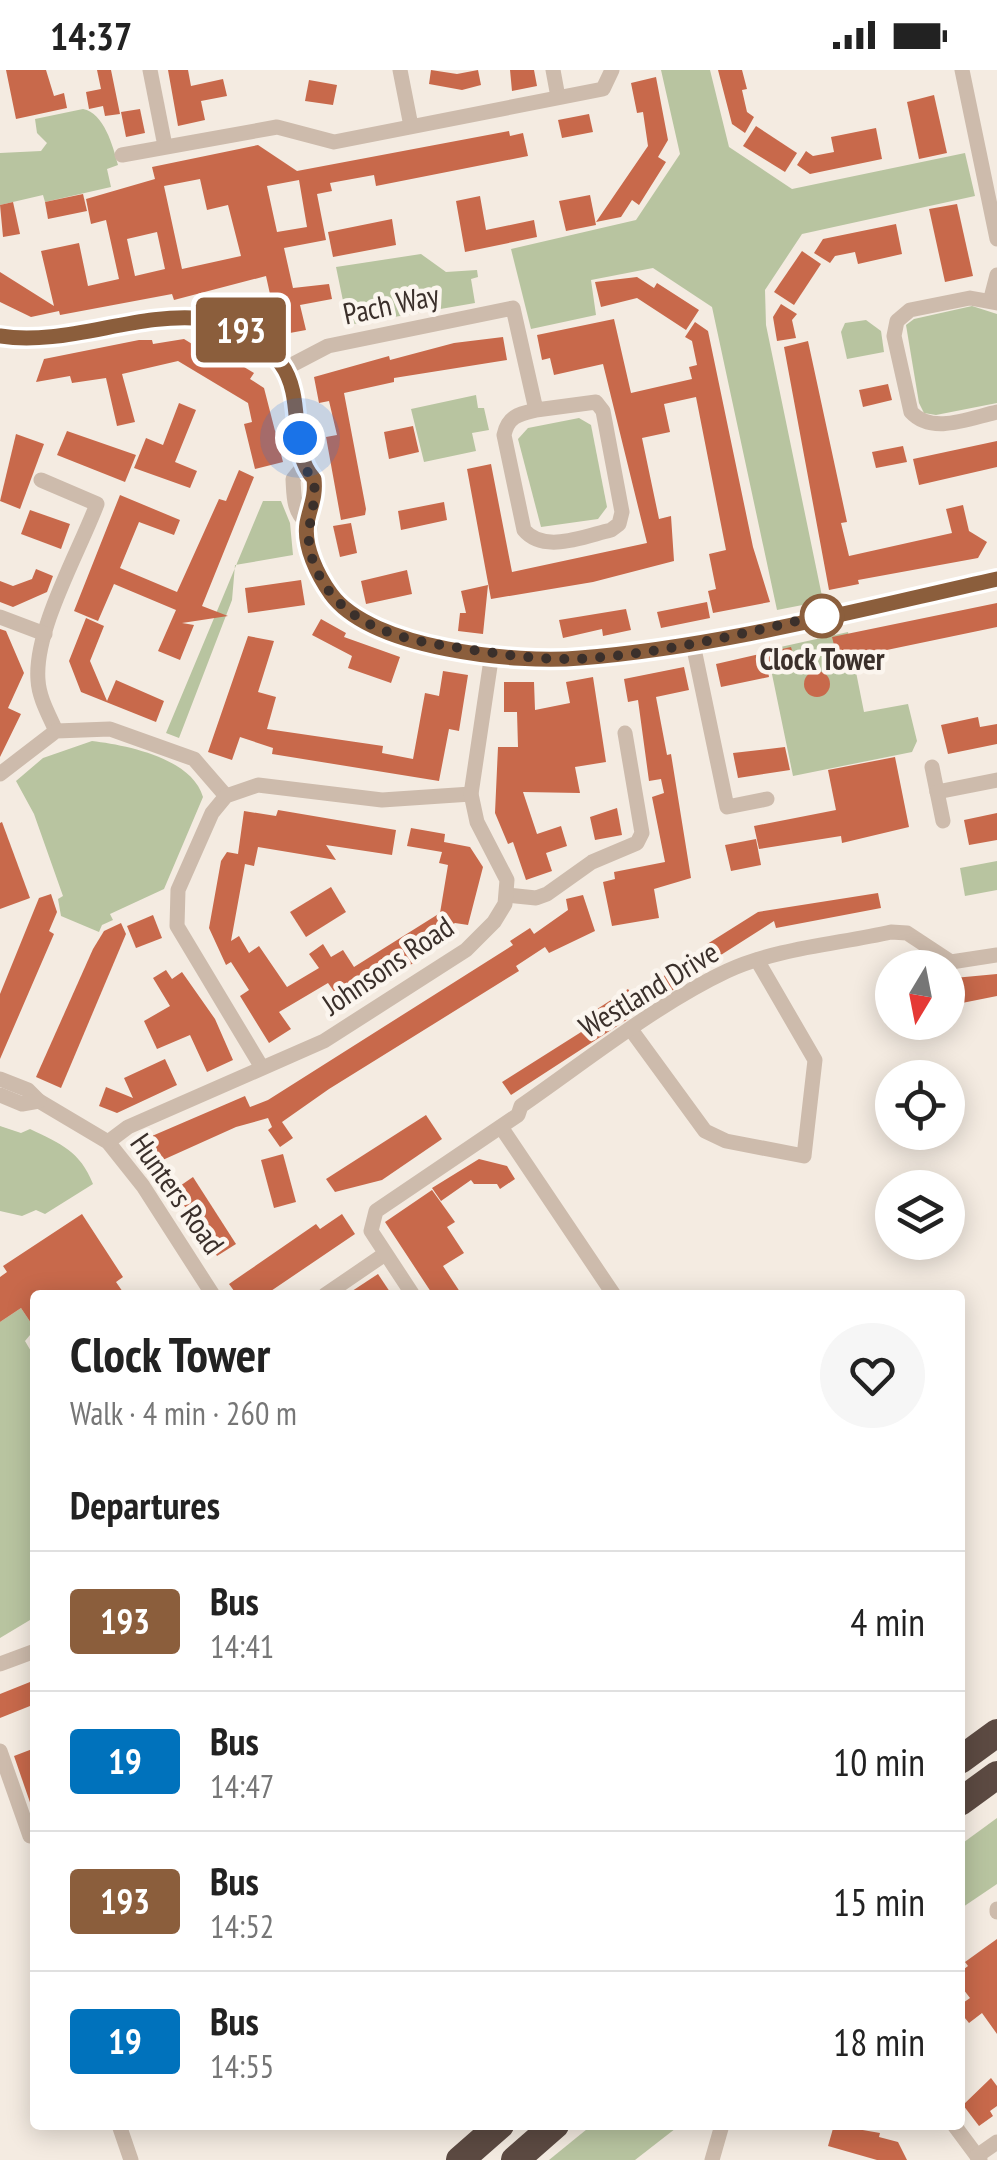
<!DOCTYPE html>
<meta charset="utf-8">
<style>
:root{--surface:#fff;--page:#f6f6f6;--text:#222;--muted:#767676;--line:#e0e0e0}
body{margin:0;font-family:"PT Sans Narrow",sans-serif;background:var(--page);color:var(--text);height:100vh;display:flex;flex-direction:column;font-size:38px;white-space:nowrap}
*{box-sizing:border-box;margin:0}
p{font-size:32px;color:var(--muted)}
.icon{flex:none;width:55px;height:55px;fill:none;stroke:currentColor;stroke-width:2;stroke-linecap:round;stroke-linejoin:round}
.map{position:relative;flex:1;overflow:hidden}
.panel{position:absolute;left:30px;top:1220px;width:935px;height:840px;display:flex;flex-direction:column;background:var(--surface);border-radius:10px;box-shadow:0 5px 25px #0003}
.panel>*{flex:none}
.badge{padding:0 20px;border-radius:8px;font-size:35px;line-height:65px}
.needle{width:65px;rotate:190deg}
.controls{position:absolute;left:875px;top:880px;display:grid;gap:20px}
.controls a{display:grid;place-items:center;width:90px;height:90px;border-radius:50%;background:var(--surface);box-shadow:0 5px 25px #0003;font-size:50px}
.you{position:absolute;width:50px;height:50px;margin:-25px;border:8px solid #fff;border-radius:50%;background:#1a73e8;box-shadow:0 0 0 15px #1a73e833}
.map>.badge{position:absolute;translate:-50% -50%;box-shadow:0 0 0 5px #fff}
h2{padding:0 40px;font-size:38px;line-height:90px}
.round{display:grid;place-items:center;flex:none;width:105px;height:105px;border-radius:52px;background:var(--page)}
.summary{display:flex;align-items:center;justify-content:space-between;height:170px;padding:0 40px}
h1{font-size:48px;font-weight:700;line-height:75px}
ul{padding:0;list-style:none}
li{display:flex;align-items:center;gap:30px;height:140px;padding:0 40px;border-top:2px solid var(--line)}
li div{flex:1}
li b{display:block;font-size:38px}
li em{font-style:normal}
li .badge{min-width:110px;font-weight:700;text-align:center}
.status{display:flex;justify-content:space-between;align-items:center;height:70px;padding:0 50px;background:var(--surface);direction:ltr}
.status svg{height:28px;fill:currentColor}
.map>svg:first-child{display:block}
.green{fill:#b8c4a0}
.building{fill:#c8694b;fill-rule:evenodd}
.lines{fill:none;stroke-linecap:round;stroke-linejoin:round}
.street{stroke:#cdbbac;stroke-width:15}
.highway{stroke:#5c4a42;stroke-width:28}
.line-casing{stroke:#fff;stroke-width:22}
.line{stroke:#8b5e3c;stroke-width:15}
.walk{stroke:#3b302b;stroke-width:10;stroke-dasharray:0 18}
.stop-dot{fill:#fff;stroke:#8b5e3c;stroke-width:5}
.labels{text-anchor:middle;stroke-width:9;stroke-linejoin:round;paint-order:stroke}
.street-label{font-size:30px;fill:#3b302b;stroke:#fbf5ee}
.stop-label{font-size:30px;font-weight:bold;fill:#3b302b;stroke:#fbf5ee}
</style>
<div class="status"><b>14:37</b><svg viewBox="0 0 49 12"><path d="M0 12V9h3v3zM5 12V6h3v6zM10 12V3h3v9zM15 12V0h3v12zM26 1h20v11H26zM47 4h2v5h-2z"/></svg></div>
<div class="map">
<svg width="997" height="2090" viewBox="0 0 997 2090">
<rect width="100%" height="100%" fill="#f4ebe1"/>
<g class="green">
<polygon points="661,0 710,0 729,77 792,119 965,83 975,126 802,164 765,220 766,255 823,531 777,540 712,237 653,198 591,210 596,245 531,259 511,179 636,150 680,84"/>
<path d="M 83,39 C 104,43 113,76 118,95 L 107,99 L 111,117 L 45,132 L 43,125 L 0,135 L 0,83 L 41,81 L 47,73 L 37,63 L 35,49 Z"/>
<polygon points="421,184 446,202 477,200 478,207 471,209 475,233 348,255 336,197"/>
<polygon points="972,236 997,244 997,333 936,345 924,343 919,333 906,255 914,249"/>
<polygon points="866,250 881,261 884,282 847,289 841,262 845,253"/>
<polygon points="476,325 478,338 484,338 489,360 472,363 476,381 424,392 411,339"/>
<polygon points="579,348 591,355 607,437 598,449 541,457 518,369 528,358"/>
<polygon points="263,431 281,431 290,453 293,485 235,495 232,530 179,668 166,663"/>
<polygon points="848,562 864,642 908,634 917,671 912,682 793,706 767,580"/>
<path d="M 92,671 C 126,675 192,688 203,727 L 164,819 L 110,844 L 113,850 L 102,855 L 99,862 L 61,846 L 58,829 L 63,826 L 34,744 L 16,711 L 43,688 Z"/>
<polygon points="997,791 997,820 965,826 960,798"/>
<path d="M 0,1056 L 21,1063 L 30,1059 C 61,1074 80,1081 93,1114 L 45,1144 L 36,1140 L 22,1146 L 0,1141 Z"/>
<polygon points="21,1238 35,1259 25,1271 35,1288 35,1547 0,1568 0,1252"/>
<polygon points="997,1748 997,1814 960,1839 960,1775"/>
<polygon points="592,2055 680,2055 635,2090 549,2090"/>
</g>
<g class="building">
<polygon points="6,0 46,0 54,26 64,23 67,38 16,49"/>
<polygon points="97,0 111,0 120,44 105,46 103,36 89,39 86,22 101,19"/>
<polygon points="168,0 188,0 191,16 223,9 227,26 201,31 205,50 178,56"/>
<polygon points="431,0 457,4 478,0 481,15 462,20 429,14"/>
<polygon points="510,0 534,0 537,16 512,21"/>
<polygon points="718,0 742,0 747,19 742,20 747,42 754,47 745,63 732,54"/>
<polygon points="656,7 668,70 658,87 666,92 639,135 632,130 621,147 596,152 648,76 643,42 637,43 631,13"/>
<polygon points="309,10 337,15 333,35 305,31"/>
<polygon points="934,25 947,83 919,89 907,32"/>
<polygon points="140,39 145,63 126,67 121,42"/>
<polygon points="589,44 593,62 562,68 558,50"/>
<polygon points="756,56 797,83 785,102 743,76"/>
<polygon points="876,58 882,89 810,104 797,95 806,81 813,86 834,82 831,67"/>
<path d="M 509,61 L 510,66 L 523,63 L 528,86 L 376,116 L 374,105 L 330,113 L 332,121 L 317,124 L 326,170 L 284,178 L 293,218 L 329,214 L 332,229 L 300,235 L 306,260 L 279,265 L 266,206 L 174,230 L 172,224 L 60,245 L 59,241 L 31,247 L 0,232 L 0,202 L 54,236 L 41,181 L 79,173 L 88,216 L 119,209 L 106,150 L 91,154 L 86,129 L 155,109 L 152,97 L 258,75 L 297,101 ZM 200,109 L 207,140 L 228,135 L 241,186 L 182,199 L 164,116 ZM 299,110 L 307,157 L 277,162 L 267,116 ZM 157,162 L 165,199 L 135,206 L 127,169 Z"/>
<polygon points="83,124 87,141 48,149 45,132"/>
<polygon points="590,125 596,155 566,161 559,131"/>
<polygon points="480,126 486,160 534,150 537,167 465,182 456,131"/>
<polygon points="13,132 20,164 3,167 0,135"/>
<polygon points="957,134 973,206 945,212 929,139"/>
<polygon points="392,149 396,175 333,187 328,162"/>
<polygon points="896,154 902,184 858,194 855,182 835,186 830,193 814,183 823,169"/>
<polygon points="802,181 821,194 794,235 774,222"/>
<polygon points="637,207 654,218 657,213 699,240 686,260 637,228 601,237 595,212"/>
<polygon points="781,234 797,244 792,250 796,268 777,271 773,247"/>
<polygon points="614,249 631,323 692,309 689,297 697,295 692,271 685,267 695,252 708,261 753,477 770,532 713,543 708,521 716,519 709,484 726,480 696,327 664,334 670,362 642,368 659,449 671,446 674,491 593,512 491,529 467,399 491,394 512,502 647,473 603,294 554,305 550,288 542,290 537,265"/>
<polygon points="503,267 507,290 394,308 394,312 344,323 366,439 365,445 341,450 326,367 337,365 329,331 319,333 314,307 389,286 390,290 454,273"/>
<polygon points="184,269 197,277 201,271 254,303 250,309 264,318 283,392 255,399 244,354 252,352 248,333 178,291 122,304 135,352 117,356 106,308 72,313 70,306 36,312 44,289 139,270 152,270 153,274"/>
<polygon points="808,271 847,452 841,453 849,486 952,463 946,439 963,435 969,461 987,472 978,488 858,510 859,514 829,520 784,277"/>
<polygon points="888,314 892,330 863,337 859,320"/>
<polygon points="179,333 196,340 175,392 197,401 190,418 134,398 146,368 163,375"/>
<polygon points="413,356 419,382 389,389 384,362"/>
<polygon points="67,361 136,385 125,412 57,385"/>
<polygon points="16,364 44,374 20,439 0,431"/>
<polygon points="997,371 997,397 919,415 913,389"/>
<polygon points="903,376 907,392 876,398 872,382"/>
<polygon points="239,400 254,407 202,536 228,546 182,553 194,555 180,590 158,581 176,540 114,514 98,551 74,541 120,425 180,450 174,465 139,452 120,498 177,522 219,429 226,431"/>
<polygon points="444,432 447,450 401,460 398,441"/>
<polygon points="30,440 70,454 61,479 21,464"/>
<polygon points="351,453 357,483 340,487 333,456"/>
<polygon points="36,499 53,506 47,522 13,537 0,532 0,511 13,516 32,509"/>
<polygon points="407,500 412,524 366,534 361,511"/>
<polygon points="301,510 305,535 248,543 245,518"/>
<polygon points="488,515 483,564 458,561 460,543 466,543 461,521"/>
<polygon points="707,532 710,548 661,558 657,542"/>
<polygon points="997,533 997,557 858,586 856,580 836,583 832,567"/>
<polygon points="626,539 631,560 603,566 602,559 563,568 559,550"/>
<polygon points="86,548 104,556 90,591 107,631 116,610 164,631 156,652 81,622 69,591"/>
<polygon points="321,549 346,563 344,567 400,587 391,613 348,598 352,586 312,565"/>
<polygon points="0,559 6,561 24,603 8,638 21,644 0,687"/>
<polygon points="248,566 274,571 258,622 276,627 267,659 383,676 382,683 413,689 425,623 439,626 443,601 468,605 459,661 449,659 439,711 272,684 273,678 240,667 232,690 208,682"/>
<polygon points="791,577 796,593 768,601 769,607 721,617 716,594"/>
<polygon points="684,597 689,620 656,627 667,685 671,684 691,808 654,819 659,848 612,856 603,812 615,809 614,802 665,792 652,727 664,723 661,709 649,711 638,630 628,632 624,609"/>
<circle cx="817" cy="614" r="13"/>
<polygon points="593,607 606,692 575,697 580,723 523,722 537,764 561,756 567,776 546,783 552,801 526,810 513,772 508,774 495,743 498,677 518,677 517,642 504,642 504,612 534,612 535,640 570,633 566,612"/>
<polygon points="978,647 980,657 997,654 997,674 948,684 941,655"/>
<polygon points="785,677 790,700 738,708 733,683"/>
<polygon points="895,687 909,757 842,773 841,766 759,779 754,756 836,740 828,700"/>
<polygon points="617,738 622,765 595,770 590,747"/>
<polygon points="278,740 396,760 392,785 326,775 336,790 258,777 254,796 245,794 231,871 239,866 249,883 259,876 287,917 319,898 309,884 323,874 331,887 343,880 354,897 440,843 448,795 439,793 442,782 407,776 411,758 445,764 444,772 470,777 483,797 468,855 455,853 426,871 432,881 345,937 328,913 279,942 291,959 269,973 240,926 249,920 231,892 226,895 209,858 221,791 227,782 238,784 244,741 276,746"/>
<polygon points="997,743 997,770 969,775 964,750"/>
<polygon points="2,752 30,828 0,839 0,753"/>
<polygon points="756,769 761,795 731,801 725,775"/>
<polygon points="331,817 346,842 306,867 290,842"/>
<polygon points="878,823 881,838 776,858 774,851 713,890 704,876 758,842"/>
<polygon points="51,824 57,842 49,861 54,864 0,989 0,924 39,828"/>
<polygon points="583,825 595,861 549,883 545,877 516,896 519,901 329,1019 282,1052 293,1068 280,1077 268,1060 272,1057 268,1048 236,1057 156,1093 145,1069 245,1026 250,1037 268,1030 513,875 510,871 530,858 534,864 568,840 566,829"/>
<polygon points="153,845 162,868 136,878 127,856"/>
<polygon points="121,853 126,864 61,1018 36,1007 93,879 104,861"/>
<polygon points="696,885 705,899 511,1025 502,1012 597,952 591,943 628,919 633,926"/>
<polygon points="166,900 172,909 182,902 215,949 233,990 207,1002 190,965 157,979 144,951 170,936 153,908"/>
<polygon points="997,904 997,926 957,934 954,908"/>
<polygon points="165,989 177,1015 117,1043 99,1036 106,1017 133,1028 124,1008"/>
<polygon points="426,1045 442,1069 382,1110 335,1122 326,1109"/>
<polygon points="283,1084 296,1132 274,1138 261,1090"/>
<polygon points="479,1089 507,1096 515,1109 500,1119 497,1114 474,1114 471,1110 441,1131 432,1118"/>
<polygon points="193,1107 236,1174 217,1186 174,1120"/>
<polygon points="432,1120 455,1152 447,1157 464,1183 443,1196 462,1225 433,1225 385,1152"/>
<polygon points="82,1144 123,1207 116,1212 125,1225 35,1225 35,1259 21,1238 0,1252 0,1207 7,1202 3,1196"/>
<polygon points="342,1144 355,1164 265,1225 237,1225 229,1214 316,1154 320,1159"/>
<polygon points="378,1204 392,1225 346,1225"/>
<polygon points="35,1610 35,1634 0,1648 0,1624"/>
<polygon points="35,1678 35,1740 33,1741 14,1686"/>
<polygon points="997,1869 997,1964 982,1943 969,1953 960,1942 960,1935 970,1928 960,1915 960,1902 968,1896 965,1892"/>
<polygon points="991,2008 997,2016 997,2036 990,2041 993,2046 979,2056 963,2035"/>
<polygon points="834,2055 880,2063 879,2067 898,2072 907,2090 877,2090 828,2076"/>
</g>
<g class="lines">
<g class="street">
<polyline points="150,0 165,76"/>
<polyline points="400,0 411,56"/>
<polyline points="553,0 558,27"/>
<polyline points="962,0 997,169"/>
<polyline points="122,85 277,57 334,72 603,19 612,0"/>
<polyline points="991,228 997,205"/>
<path d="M 997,233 L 970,228 L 910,240 L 897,251 L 894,266 L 911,342 C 932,365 970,348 997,342"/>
<path d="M 0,266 C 92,282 211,198 281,294 C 306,328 287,379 314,409 C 318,449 298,462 319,504 C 355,577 507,594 581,588 C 720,578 860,539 997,509"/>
<path d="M 284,299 L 328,276 L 513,238 L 536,340 L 596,332 L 603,341 L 622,442 L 619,454 L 611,460 C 585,466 544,484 524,460 L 504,365 C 508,346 519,344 536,340"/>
<path d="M 303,397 L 293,409 C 294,426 293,441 307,453"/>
<path d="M 41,410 L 97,434 C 79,482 34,560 38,610 C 39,628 49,645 56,661"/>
<polyline points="0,547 45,564"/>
<polyline points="693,574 727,737 767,729"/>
<polyline points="932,697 943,751"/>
<polyline points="0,704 56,661 110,659 194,689 226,726"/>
<polyline points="937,722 997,710"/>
<polyline points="507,825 536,828 547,824 592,792 637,773 642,763 625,663"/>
<polyline points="632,961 705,1061 726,1071 804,1086 815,990 757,890"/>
<polyline points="261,996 177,856 178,820 212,743 226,726 258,715 382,730 471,724"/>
<polyline points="0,1009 28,1020 39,1031 108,1072 143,1116 213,1225"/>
<polyline points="0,1025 22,1034 39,1031"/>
<polyline points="501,1057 614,1225"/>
<polyline points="108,1072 128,1057 324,971 466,880 494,852 505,834 507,810 477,752 471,724 492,583"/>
<polyline points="325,1225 385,1184"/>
<path d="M 413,1225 L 371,1161 L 376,1141 L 518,1045 L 521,1036 C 586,991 657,934 727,901 C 777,878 838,874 891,862 L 907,863 L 951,892 L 997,885"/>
<polyline points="0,1594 35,1581"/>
<polyline points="0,1681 30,1766"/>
<polyline points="997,1839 997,1842"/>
<polyline points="119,2055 131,2090"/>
<polyline points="954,2055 980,2090"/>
<polyline points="977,2086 997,2072"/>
<polyline points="712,2090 722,2055"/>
</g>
<g class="highway">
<polyline points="960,1690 997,1663"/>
<polyline points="960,1732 997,1705"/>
<polyline points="460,2090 500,2055"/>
<polyline points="515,2090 555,2055"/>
</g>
</g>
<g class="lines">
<g class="line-casing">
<path id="line" d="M 0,266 C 93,282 210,199 281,294 C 306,328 287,379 314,409 C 316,427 310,437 307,453 C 303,476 318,506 331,524 C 371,579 517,594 580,588 C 718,577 862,539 997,509"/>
</g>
<use href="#line" class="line"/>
<path class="walk" d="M 300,368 L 303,397 L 314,409 C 318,449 297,461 319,505 C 345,556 402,570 454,577 C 493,583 535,590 575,589 C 663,585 751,561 837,542 L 822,546"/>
</g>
<circle class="stop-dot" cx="822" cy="546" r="20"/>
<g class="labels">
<g class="street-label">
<text transform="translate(391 235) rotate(-12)" y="10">Pach Way</text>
<text transform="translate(388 896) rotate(-34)" y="10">Johnsons Road</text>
<text transform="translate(649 920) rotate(-31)" y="10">Westland Drive</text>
<text transform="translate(177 1124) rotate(55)" y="10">Hunters Road</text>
</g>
<g class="stop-label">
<text x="822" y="600">Clock Tower</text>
</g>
</g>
</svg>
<div class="controls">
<a><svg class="needle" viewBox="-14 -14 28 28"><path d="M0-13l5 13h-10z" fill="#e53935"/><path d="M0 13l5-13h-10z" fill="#767676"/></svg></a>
<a><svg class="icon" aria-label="locate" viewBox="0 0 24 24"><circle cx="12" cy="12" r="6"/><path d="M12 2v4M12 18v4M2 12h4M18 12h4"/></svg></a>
<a><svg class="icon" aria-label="layers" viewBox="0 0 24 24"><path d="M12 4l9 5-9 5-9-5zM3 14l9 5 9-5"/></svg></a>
</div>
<div class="you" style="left:300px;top:368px"></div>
<b class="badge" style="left:241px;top:260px;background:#8b5e3c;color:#fff">193</b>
<section class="panel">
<div class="summary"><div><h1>Clock Tower</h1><p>Walk · 4 min · 260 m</p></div><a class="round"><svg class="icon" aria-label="heart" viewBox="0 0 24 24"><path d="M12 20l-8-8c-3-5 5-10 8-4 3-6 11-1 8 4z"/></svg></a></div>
<h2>Departures</h2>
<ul>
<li><span class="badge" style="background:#8b5e3c;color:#fff">193</span><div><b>Bus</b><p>14:41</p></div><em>4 min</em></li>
<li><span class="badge" style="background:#0072bc;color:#fff">19</span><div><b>Bus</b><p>14:47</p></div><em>10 min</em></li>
<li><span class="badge" style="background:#8b5e3c;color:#fff">193</span><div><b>Bus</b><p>14:52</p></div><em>15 min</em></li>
<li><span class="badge" style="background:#0072bc;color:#fff">19</span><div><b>Bus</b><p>14:55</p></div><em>18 min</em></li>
</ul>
</section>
</div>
